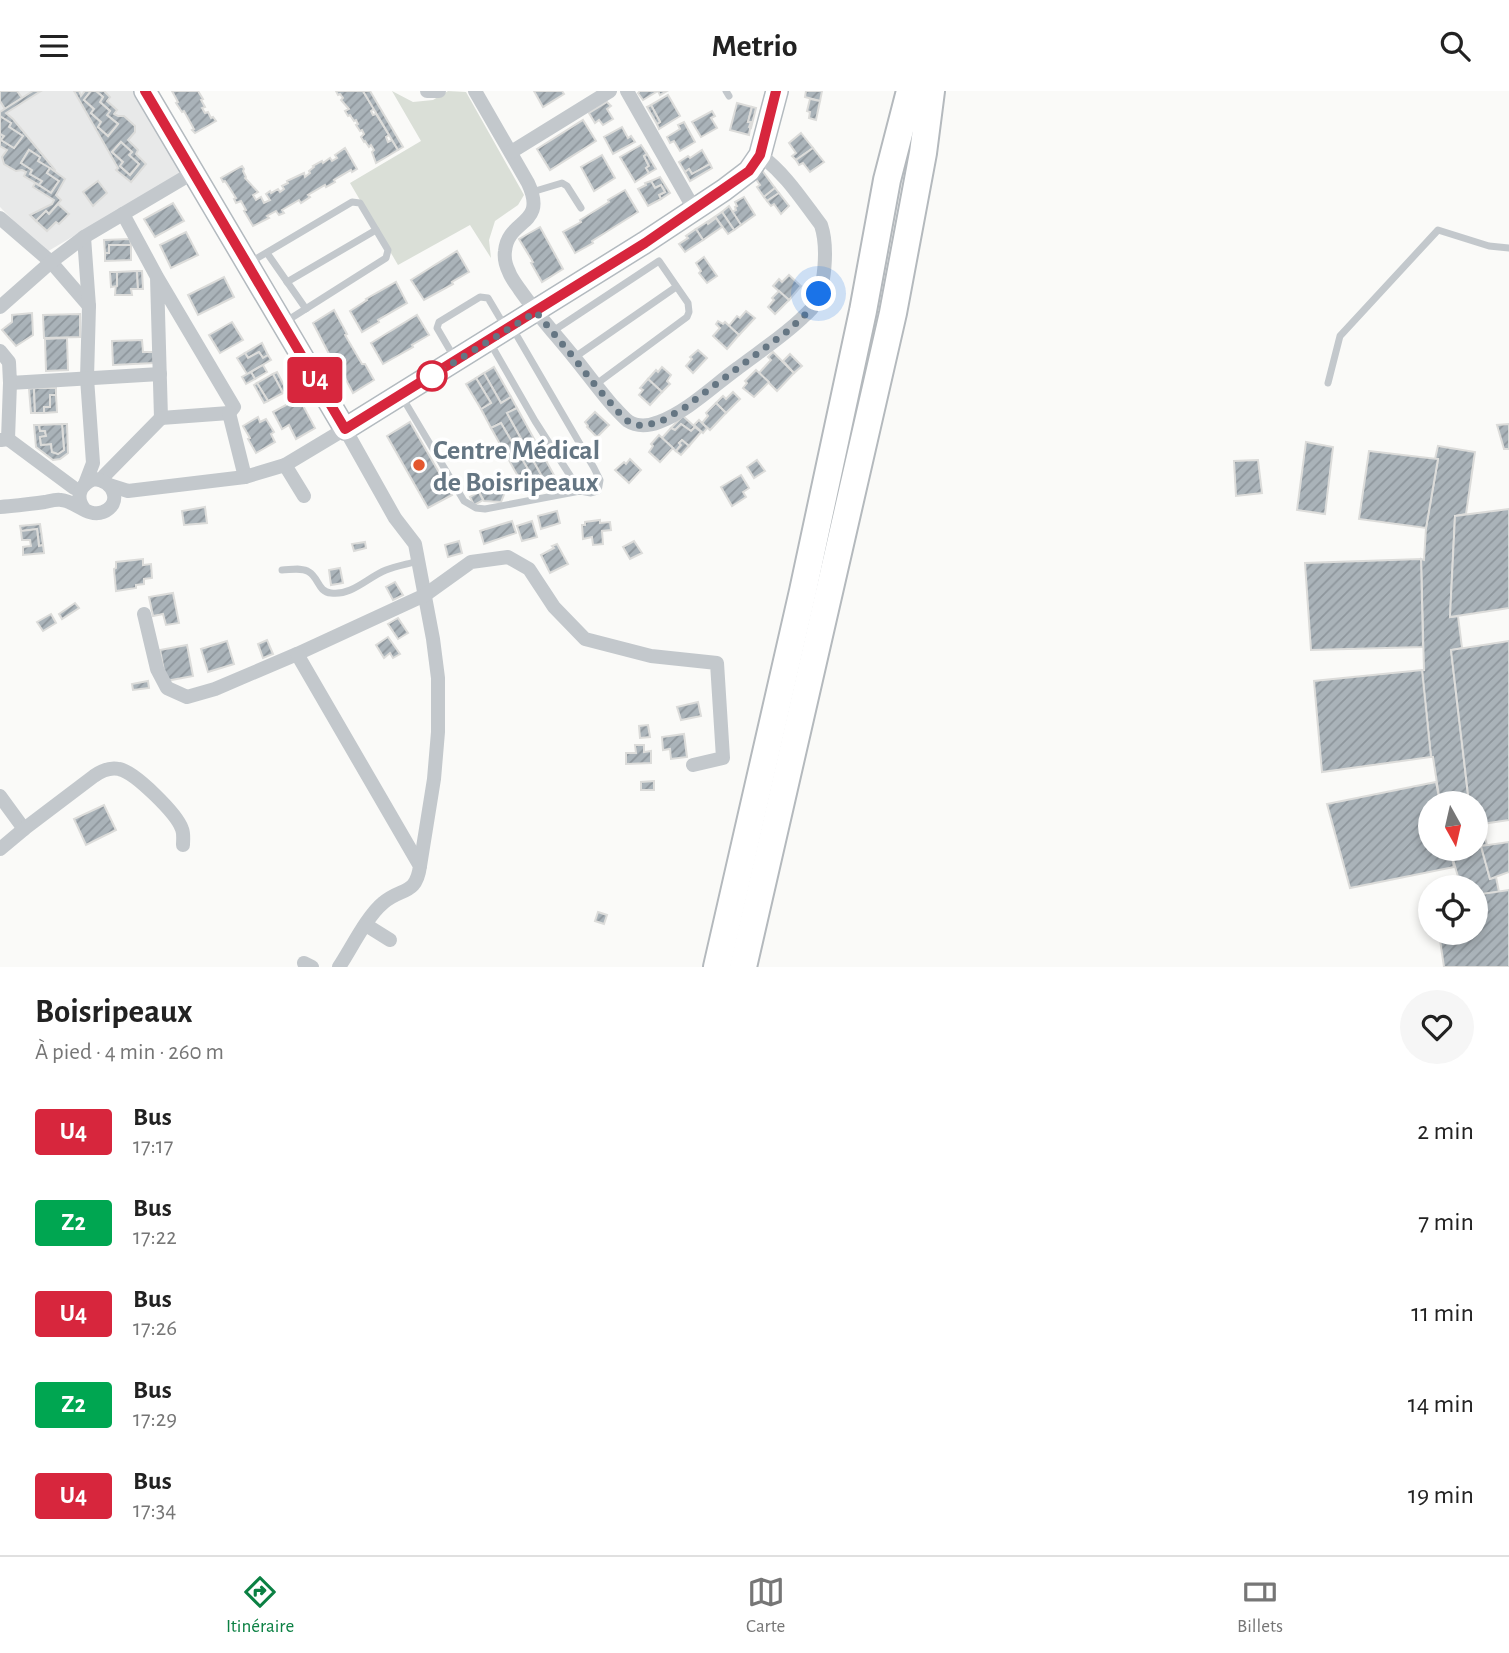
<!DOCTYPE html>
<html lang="fr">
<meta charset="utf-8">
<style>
:root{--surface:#fff;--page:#f6f6f6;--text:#222;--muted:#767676;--line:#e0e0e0;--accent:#0b8043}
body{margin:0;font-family:"Alegreya Sans",sans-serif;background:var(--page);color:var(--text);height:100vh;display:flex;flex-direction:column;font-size:26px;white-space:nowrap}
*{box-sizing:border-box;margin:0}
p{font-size:23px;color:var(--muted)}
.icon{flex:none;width:38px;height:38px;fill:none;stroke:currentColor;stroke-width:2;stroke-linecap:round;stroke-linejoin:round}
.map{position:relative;height:876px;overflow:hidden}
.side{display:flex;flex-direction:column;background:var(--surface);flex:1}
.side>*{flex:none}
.badge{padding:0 14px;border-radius:5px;font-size:24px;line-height:46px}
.needle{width:46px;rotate:172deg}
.buttons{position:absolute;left:1418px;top:700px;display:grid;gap:14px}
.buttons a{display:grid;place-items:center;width:70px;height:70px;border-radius:50%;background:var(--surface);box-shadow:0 4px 10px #0003;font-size:35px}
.you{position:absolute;width:35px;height:35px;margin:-18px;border:5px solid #fff;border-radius:50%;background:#1a73e8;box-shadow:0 0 0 10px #1a73e833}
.map>.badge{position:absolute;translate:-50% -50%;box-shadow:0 0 0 4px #fff}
.round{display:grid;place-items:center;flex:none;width:74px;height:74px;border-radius:37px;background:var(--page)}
.summary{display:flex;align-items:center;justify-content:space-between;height:119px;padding:0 35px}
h1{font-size:33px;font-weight:700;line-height:52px}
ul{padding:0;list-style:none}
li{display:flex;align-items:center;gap:21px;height:91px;padding:0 35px}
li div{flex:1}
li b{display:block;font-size:26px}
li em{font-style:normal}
li .badge{min-width:77px;font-weight:700;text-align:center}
header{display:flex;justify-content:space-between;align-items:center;height:91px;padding:0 35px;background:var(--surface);font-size:32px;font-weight:700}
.tab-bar{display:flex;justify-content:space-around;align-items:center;height:98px;border-top:2px solid var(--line);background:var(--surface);font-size:19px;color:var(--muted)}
.tab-bar a{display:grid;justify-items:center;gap:4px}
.tab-bar .active{color:var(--accent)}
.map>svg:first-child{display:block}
.built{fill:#e8e9e9}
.green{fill:#dadfd7}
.building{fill:url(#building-hatch);stroke:#dcdcda;stroke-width:2;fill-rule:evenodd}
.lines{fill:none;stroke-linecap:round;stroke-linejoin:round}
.secondary-casing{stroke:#b3babf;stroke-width:24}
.highway-casing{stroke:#b4b9bd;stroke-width:30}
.lane{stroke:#c3c8cc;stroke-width:7}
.street{stroke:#c3c8cc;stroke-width:14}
.secondary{stroke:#fff;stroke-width:21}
.highway{stroke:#fff;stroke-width:26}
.line-casing{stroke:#fff;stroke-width:16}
.line{stroke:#d7263d;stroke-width:10}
.walk{stroke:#657683;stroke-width:7;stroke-dasharray:0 12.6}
.stop-dot{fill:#fff;stroke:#d7263d;stroke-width:3.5}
.poi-dot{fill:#e4572e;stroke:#fff;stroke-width:2.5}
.labels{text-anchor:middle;stroke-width:7;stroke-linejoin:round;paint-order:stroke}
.poi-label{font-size:28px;font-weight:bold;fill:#657683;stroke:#fff;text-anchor:start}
</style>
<header><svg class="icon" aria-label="menu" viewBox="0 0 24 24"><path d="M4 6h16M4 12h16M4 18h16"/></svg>Metrio<svg class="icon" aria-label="search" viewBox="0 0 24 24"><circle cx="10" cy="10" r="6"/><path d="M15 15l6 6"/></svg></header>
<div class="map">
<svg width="1509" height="876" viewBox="0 0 1509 876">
<defs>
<pattern id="building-hatch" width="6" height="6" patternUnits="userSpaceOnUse" patternTransform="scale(1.75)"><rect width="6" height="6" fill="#aab3b9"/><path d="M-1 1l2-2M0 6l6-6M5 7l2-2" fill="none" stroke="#8e969c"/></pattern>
</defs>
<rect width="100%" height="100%" fill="#fafaf8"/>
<polygon class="built" points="0,0 139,0 185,79 45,162 0,116"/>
<polygon class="green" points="392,0 413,11 433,9 448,0 466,1 524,104 518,114 495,130 489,149 491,167 470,134 398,174 350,92 421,50"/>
<g class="building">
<polygon points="0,0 17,0 22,7 5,18 0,10"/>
<polygon points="33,0 41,0 6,22 13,28 55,79 54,81 38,70 40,66 29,59 21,72 32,79 30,83 42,90 39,94 24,85 26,81 22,79 16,80 4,73 2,66 7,59 0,55 0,43 4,45 1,49 14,57 23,45 9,36 11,32 0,26 0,21"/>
<path d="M 74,0 L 79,0 L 81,5 L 85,0 L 91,0 L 84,9 L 94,18 L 91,22 L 101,31 L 98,36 L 108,45 L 118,33 L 107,24 L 110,20 L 100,11 L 103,6 L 96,0 L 104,0 L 110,6 L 107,10 L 117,19 L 114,23 L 118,25 L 124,25 L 135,35 L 135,41 L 128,49 L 138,59 L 136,63 L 146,73 L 131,91 L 116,79 L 118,77 ZM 121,51 L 132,61 L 129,64 L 139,73 L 130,84 L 120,75 L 123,71 L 112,61 Z"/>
<polygon points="91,0 96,0 103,6 100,11 110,20 107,24 118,33 108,45 98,36 101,31 91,22 94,18 84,9"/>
<polygon points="172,0 198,0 203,8 201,9 205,16 202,17 205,22 208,21 211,27 213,26 216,30 195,42 192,39 194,38 184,20 182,21 176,12 178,11"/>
<polygon points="336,0 363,0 374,18 371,20 373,24 376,23 389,44 386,46 388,51 392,49 398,59 376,72 372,61 374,59 371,54 369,56 365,50 364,51 361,46 364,43 362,39 360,40 356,34 358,33 356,29 354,30 350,24 348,25 345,20 349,18 341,9 343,7 340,3 338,4"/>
<polygon points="363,0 370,0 403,56 398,59"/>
<polygon points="534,0 562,0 564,3 543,16"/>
<polygon points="640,0 667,0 660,4 658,0 643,9 638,2"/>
<polygon points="806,0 822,0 820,10 805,6"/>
<polygon points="668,4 680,25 659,38 657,33 660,31 651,14"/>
<polygon points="810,8 820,10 816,29 809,27 810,21 807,20"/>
<polygon points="607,11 611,15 607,18 613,28 603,34 599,29 595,32 589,22"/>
<polygon points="737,12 752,16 748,31 751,31 749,44 730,39"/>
<polygon points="651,14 660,31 657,33 647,16"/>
<polygon points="752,16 756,17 751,37 749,36 751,31 748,31"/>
<polygon points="712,20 715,25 711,27 717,37 701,46 692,31"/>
<polygon points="0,25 11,32 9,36 23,45 14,57 1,49 4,45 0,43"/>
<polygon points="583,29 596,50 550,79 537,58"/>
<polygon points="684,31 695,51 680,60 674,50 670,52 667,46 680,38 678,34"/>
<polygon points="622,36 628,47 631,45 635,51 613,63 604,46"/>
<polygon points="801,42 813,57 796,69 792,65 796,62 789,52"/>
<polygon points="121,51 132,61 129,64 139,73 130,84 120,75 123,71 112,61"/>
<polygon points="641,54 647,63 644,65 649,75 646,77 649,82 635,91 620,66"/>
<polygon points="345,57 357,78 352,81 351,79 334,89 335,91 326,96 325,94 308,104 310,106 301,112 299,109 282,119 284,122 279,124 276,120 267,125 269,127 253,135 244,120 246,119 241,110 236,112 234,108 236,107 229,96 225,90 223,91 221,87 242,75 244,78 243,80 246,86 245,87 258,101 253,104 256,109 261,106 264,112 270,109 266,103 270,100 271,102 278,98 280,101 284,98 282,95 288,92 287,90 304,82 305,86 310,82 309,80 314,76 313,75 322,70 323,72 330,67 332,70 337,67 335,64"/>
<polygon points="813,57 824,71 810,81 803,72 799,74 796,69"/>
<polygon points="29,59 40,66 38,70 50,77 47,82 59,90 51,102 39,94 42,90 30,83 32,79 21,72"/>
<polygon points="702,59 710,73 692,83 689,78 685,81 679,71 688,65 690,67"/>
<polygon points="647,63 656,78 649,82 646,77 649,75 644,65"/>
<polygon points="602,64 615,87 594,100 581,76"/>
<polygon points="710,73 712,77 690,90 685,81 689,78 692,83"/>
<polygon points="50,77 65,88 56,104 61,109 49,123 46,120 36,130 30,124 52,113 54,109 33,96 35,92 51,102 59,90 47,82"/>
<polygon points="761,78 775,97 764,106 757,96 760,94 753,84"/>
<polygon points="660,86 670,102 661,108 659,104 665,101 661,94 655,97 651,90"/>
<polygon points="98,90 107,102 93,115 83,101"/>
<polygon points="651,90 655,97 661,94 665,101 659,104 661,108 648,115 638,98 646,94 645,92"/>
<polygon points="775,97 779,102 767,110 764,106"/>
<polygon points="625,99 638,121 592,150 593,152 575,162 563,141 581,131 580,129 609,111 608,109"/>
<polygon points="779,102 789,115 781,123 774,113 771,115 767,110"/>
<polygon points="744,106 755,124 741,134 732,121 736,119 735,116 737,115 735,111"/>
<polygon points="173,112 184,130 155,146 144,128"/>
<polygon points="58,113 69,123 59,133 56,131 47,140 36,130 46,120 49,123"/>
<polygon points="729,115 741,134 734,139 722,121"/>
<polygon points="722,121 734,139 728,143 716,127 708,133 707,131"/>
<polygon points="716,127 722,136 703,149 696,138 707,131 708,133"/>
<polygon points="540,136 563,178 542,191 531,172 533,171 519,148"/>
<polygon points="696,138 703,149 685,161 679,153 688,147 686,145"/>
<polygon points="186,141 198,164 171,177 160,154"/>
<polygon points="130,148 131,154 109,154 109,162 105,162 104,149"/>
<polygon points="109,154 131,154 131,169 105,170 105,162 109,162"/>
<polygon points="457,160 469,181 452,191 453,193 424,209 411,189"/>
<polygon points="704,166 717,185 707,192 699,182 701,180 696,172"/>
<polygon points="137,180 138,198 131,198 132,204 115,204 117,181"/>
<polygon points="137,180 142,180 143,198 138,198"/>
<polygon points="110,181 117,181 117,195 111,196"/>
<polygon points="789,184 801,195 789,209 773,195 779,188 782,191"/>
<polygon points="224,186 234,206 198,224 188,204"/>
<polygon points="396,191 407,212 378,229 379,231 362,241 350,220 367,209 366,208"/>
<polygon points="779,200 789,209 775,223 768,216 774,209 772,207"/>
<polygon points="334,219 347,243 345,244 362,273 365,273 374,289 353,302 344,285 341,286 313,232"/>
<polygon points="746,220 755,227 739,244 729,235 737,225 740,227"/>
<polygon points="32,222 33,244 16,255 2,239 12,231 12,224"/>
<polygon points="80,223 80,246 44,247 43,224"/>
<polygon points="417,224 429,244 412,254 413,256 383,273 371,252"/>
<polygon points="718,230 723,233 725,231 739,244 727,258 713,245 720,237 716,233"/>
<polygon points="232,231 243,249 220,262 209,244"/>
<polygon points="67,247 68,279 46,280 45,248"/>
<polygon points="142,249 143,261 153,261 154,272 113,274 112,250"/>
<polygon points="262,252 268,264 263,267 259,261 248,267 245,262"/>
<polygon points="698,259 707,267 693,282 686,275 692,268 690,266"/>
<polygon points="259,261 263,267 268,264 271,269 247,283 237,267 245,262 248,267"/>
<polygon points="773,261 794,282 777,300 759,282 771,269 768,266"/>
<polygon points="790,263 802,275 794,282 783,270"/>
<polygon points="263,274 267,281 255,288 251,281"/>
<polygon points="494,276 511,306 501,312 484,282"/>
<polygon points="662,276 671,284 667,290 670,293 662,301 648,288 656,279 658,281"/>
<polygon points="756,279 769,291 754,306 743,297 747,292 745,290"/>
<polygon points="251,281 255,288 246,293 242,286"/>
<polygon points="277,281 287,300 283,302 273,283"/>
<polygon points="484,282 501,312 511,306 517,317 507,322 549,398 540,399 501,332 491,337 481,318 491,312 476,287"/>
<polygon points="273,283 283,302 268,310 257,292"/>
<polygon points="476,287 491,312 481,318 466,293"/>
<polygon points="648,288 662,301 650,314 639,304 643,299 640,297"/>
<polygon points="257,292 268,310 264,312 254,294"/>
<polygon points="34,297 35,322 31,322 29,298"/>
<polygon points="34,297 56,297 56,304 50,304 50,316 44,316 44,322 35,322"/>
<polygon points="733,301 740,308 726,322 716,312 723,305 726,308"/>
<polygon points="50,304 56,304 57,321 44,322 44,316 50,316"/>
<polygon points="299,307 315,337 296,348 289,334 282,338 273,321"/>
<polygon points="716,312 726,322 710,339 702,332 708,325 706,322"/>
<polygon points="517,317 560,395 549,398 507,322"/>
<polygon points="595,321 609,334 597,346 587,336 588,335 585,331"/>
<polygon points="683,325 695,336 691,340 681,333 675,339 671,337"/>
<polygon points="258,326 260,331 266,328 274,341 271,343 275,351 256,362 248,348 250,347 243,335"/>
<polygon points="699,329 707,337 703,342 694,334"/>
<polygon points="410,331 452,404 428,417 387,345"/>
<polygon points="501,332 540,399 528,402 515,380 491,337"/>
<polygon points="62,333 67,333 68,362 60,368 53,369 36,356 34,334 39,334 40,340 45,340 46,345 40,346 41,354 51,353 52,361 58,363 64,359"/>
<polygon points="62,333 64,359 58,363 52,361 51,353 41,354 40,346 46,345 45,340 40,340 39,334"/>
<polygon points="681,333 691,340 695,336 701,341 689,355 682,349 679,352 681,354 676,360 662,347 671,337 675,339"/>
<polygon points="1509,333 1509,358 1504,358 1497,334"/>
<polygon points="659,344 673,357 660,371 649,361 653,355 651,353"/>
<polygon points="682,349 689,355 681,364 676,360 681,354 679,352"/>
<polygon points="1306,351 1333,356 1325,423 1297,419"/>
<polygon points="1438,355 1475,361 1466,423 1455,425 1450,526 1458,525 1462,557 1451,559 1469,712 1440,712 1433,666 1431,666 1422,579 1424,579 1421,468 1424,469 1426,437 1438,368 1435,368"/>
<polygon points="1369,360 1438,368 1426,437 1359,428"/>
<polygon points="630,368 641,379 629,392 615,379 624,371 626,373"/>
<polygon points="757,369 765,380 754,387 747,376"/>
<polygon points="1258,369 1262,402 1236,405 1234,370"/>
<polygon points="741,384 749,397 743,401 746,406 732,415 721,396"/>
<polygon points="499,390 505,401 501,411 484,410 479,401"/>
<polygon points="479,401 483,409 474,414 470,406"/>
<polygon points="205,416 207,432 184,434 182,420"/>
<polygon points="1509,418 1509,517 1450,526 1455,425"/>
<polygon points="557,420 560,432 541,438 538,425"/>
<polygon points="600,429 600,432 610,431 611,439 602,440 603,453 593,454 592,446 583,448 582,434 585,434 585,431"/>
<polygon points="512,430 516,442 484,453 480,440"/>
<polygon points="532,430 537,446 522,450 517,435"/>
<polygon points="40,433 43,454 39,455 37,438 21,440 20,435"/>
<polygon points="37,438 39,455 43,454 44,462 23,464 23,456 31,455 30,449 22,449 21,440"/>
<polygon points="459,450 462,462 448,466 445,454"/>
<polygon points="634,450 642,462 630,468 623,456"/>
<polygon points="365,451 366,457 354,460 352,453"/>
<polygon points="557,453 568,473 550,482 541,464 554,457 552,455"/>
<polygon points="143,468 143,474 151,473 152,487 144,488 144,493 136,494 136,497 116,500 114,478 116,477 116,471"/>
<polygon points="1421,468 1423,556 1311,559 1305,472"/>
<polygon points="340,477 343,492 331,494 329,479"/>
<polygon points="395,491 403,504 393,509 386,496"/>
<polygon points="173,502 179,532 166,534 163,523 153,525 149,506"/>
<polygon points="75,512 79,517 62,528 59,523"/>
<polygon points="51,523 56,532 43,540 37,531"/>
<polygon points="398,527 408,542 398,548 388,533"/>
<polygon points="388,546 400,563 393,567 390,562 384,567 376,554"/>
<polygon points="267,549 273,563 263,567 258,553"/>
<polygon points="227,550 234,573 208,581 201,558"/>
<polygon points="1509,550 1509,729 1475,734 1475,712 1469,712 1451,559"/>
<polygon points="187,554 193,585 166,590 160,559"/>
<polygon points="1422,579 1431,666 1322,681 1314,590"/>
<polygon points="148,590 149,597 133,599 132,593"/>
<polygon points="698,611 701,625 681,629 677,616"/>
<polygon points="648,634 650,646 640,647 639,635"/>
<polygon points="684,643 687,666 671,668 670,658 663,659 662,646"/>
<polygon points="635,654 644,654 644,661 651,660 651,672 626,673 626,662 636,662"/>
<polygon points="654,690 654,699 641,699 641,691"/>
<polygon points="1436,691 1440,712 1430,712 1430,758 1450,758 1454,776 1350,797 1327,713"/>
<polygon points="104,714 116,739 86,754 74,728"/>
<polygon points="1481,733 1487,754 1481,755 1490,788 1496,786 1499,801 1475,804 1475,796 1461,796 1450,758 1475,758 1475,734"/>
<polygon points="1509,751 1509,781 1490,788 1481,755"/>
<polygon points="1509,799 1509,876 1444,876 1439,842 1475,842 1475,804"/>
<polygon points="598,821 607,824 604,833 595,830"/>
</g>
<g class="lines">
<g class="secondary-casing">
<polyline id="secondary" points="145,0 345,338 644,152 724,99 749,80 760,64 777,0"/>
</g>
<g class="highway-casing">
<g id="highway">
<polyline points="717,876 803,500 863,220 887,89 910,0"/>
<polyline points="743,876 893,222 923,62 931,0"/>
</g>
</g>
<g class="lane">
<polyline points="726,0 729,5"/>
<polyline points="532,101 562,92 567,95 581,117"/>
<polyline points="267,162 306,218"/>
<polyline points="249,172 352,111 360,112 388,159 386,167 285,231"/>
<polyline points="287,191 376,139"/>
<polyline points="553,240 659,170 688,212 689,221 687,226 595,294"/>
<polyline points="489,250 535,330 580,400 591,402 598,400 600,389 594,377 513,238"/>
<polyline points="454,266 437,237 439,231 480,206 488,207 504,234"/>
<polyline points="575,266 676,196"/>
<polyline points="1328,292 1340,245 1438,139 1489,155 1509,157"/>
<polyline points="402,306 464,410 476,417 485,418 580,400"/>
<path d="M 282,479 C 290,479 302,476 309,481 C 319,487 318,501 331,502 C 352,505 368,486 386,479 C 396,475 408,473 418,470"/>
</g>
<g class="street">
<polyline points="427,0 439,0"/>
<path d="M 475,0 L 528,92 C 548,135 508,127 505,160 C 504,167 506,175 509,181 C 511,187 516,193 520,199 C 536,222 555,243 573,265 C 587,282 599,299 613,315 C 618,320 623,326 628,330 C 637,336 649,335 659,331 C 688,320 713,295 738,277 C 759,261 782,246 801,228 C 805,224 809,221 812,217 C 826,199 828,155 821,134 C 802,109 785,82 760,64"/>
<polyline points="627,0 694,118"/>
<polyline points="511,61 610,0"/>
<polyline points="123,123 157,186 234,316 229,322 161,327 157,186"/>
<polyline points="0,127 51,171 89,215"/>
<polyline points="84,146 89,215 87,287 93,372 85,393"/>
<polyline points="0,216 51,171 84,146 194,81"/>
<polyline points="0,260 9,271 10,292 160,283"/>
<polyline points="229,322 245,386"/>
<polyline points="8,348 74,397"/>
<polyline points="1,349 8,348 10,292"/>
<polyline points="285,374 304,405"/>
<polyline points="104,385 161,327"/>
<polyline points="109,394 128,400 245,386 285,374 345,338 395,427 415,453 433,548 438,587 438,641 434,688 420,775"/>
<path d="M 0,416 C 15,415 30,413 45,411 C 50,410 56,408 61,409 C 76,410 88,427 103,421 C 123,413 114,389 94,388 C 79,394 75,407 85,419"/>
<polyline points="144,523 157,578 167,597 187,606 215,598 297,563 425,504 471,471 508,466 529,478 554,516 585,548 651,565 717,572 723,667 693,674"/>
<path d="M 297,563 L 420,775 C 416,805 401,796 383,812 C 367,825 351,858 339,876"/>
<polyline points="0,705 24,738"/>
<path d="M 0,758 L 24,738 L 94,685 C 101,680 110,676 119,678 C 135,681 177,723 182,738 C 184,743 183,749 183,754"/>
<polyline points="366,834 390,849"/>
<polyline points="304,872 312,876"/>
</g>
<use href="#secondary" class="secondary"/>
<use href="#highway" class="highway"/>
</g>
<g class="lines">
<g class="line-casing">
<polyline id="line" points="145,0 345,338 645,152 749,80 760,64 776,0"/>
</g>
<use href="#line" class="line"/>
<polyline class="walk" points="432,285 536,221 574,267 595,294 622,325 629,331 642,335 660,331 684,317 789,239 813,216 819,203"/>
</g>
<circle class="stop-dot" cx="432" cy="285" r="14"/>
<circle class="poi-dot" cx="419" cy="374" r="7"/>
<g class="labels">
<g class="poi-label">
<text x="433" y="368">Centre Médical<tspan x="433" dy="32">de Boisripeaux</tspan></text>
</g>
</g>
</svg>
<div class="buttons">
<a><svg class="needle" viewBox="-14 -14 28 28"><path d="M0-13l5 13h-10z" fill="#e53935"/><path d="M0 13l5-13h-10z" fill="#767676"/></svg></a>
<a><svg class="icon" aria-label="locate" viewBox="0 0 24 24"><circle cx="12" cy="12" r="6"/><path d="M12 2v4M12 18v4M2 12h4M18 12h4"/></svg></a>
</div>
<div class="you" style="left:819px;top:203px"></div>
<b class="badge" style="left:315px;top:289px;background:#d7263d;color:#fff">U4</b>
</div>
<section class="side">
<div class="summary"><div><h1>Boisripeaux</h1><p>À pied · 4 min · 260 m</p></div><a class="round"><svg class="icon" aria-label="heart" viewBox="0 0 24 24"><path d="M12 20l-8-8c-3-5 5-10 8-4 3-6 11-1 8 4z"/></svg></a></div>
<ul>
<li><span class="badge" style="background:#d7263d;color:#fff">U4</span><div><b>Bus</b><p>17:17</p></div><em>2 min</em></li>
<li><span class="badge" style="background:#00a651;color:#fff">Z2</span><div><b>Bus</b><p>17:22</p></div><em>7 min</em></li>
<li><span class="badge" style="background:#d7263d;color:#fff">U4</span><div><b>Bus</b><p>17:26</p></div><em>11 min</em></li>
<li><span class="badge" style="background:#00a651;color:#fff">Z2</span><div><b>Bus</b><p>17:29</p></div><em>14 min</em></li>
<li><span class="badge" style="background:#d7263d;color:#fff">U4</span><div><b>Bus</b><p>17:34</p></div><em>19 min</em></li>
</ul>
</section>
<nav class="tab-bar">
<a class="active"><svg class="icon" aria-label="directions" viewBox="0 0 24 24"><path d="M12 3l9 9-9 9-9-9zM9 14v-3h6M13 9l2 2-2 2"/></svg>Itinéraire</a>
<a><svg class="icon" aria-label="map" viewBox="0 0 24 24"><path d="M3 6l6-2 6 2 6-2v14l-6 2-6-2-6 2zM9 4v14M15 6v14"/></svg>Carte</a>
<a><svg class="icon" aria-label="tickets" viewBox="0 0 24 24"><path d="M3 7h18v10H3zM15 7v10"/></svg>Billets</a>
</nav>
